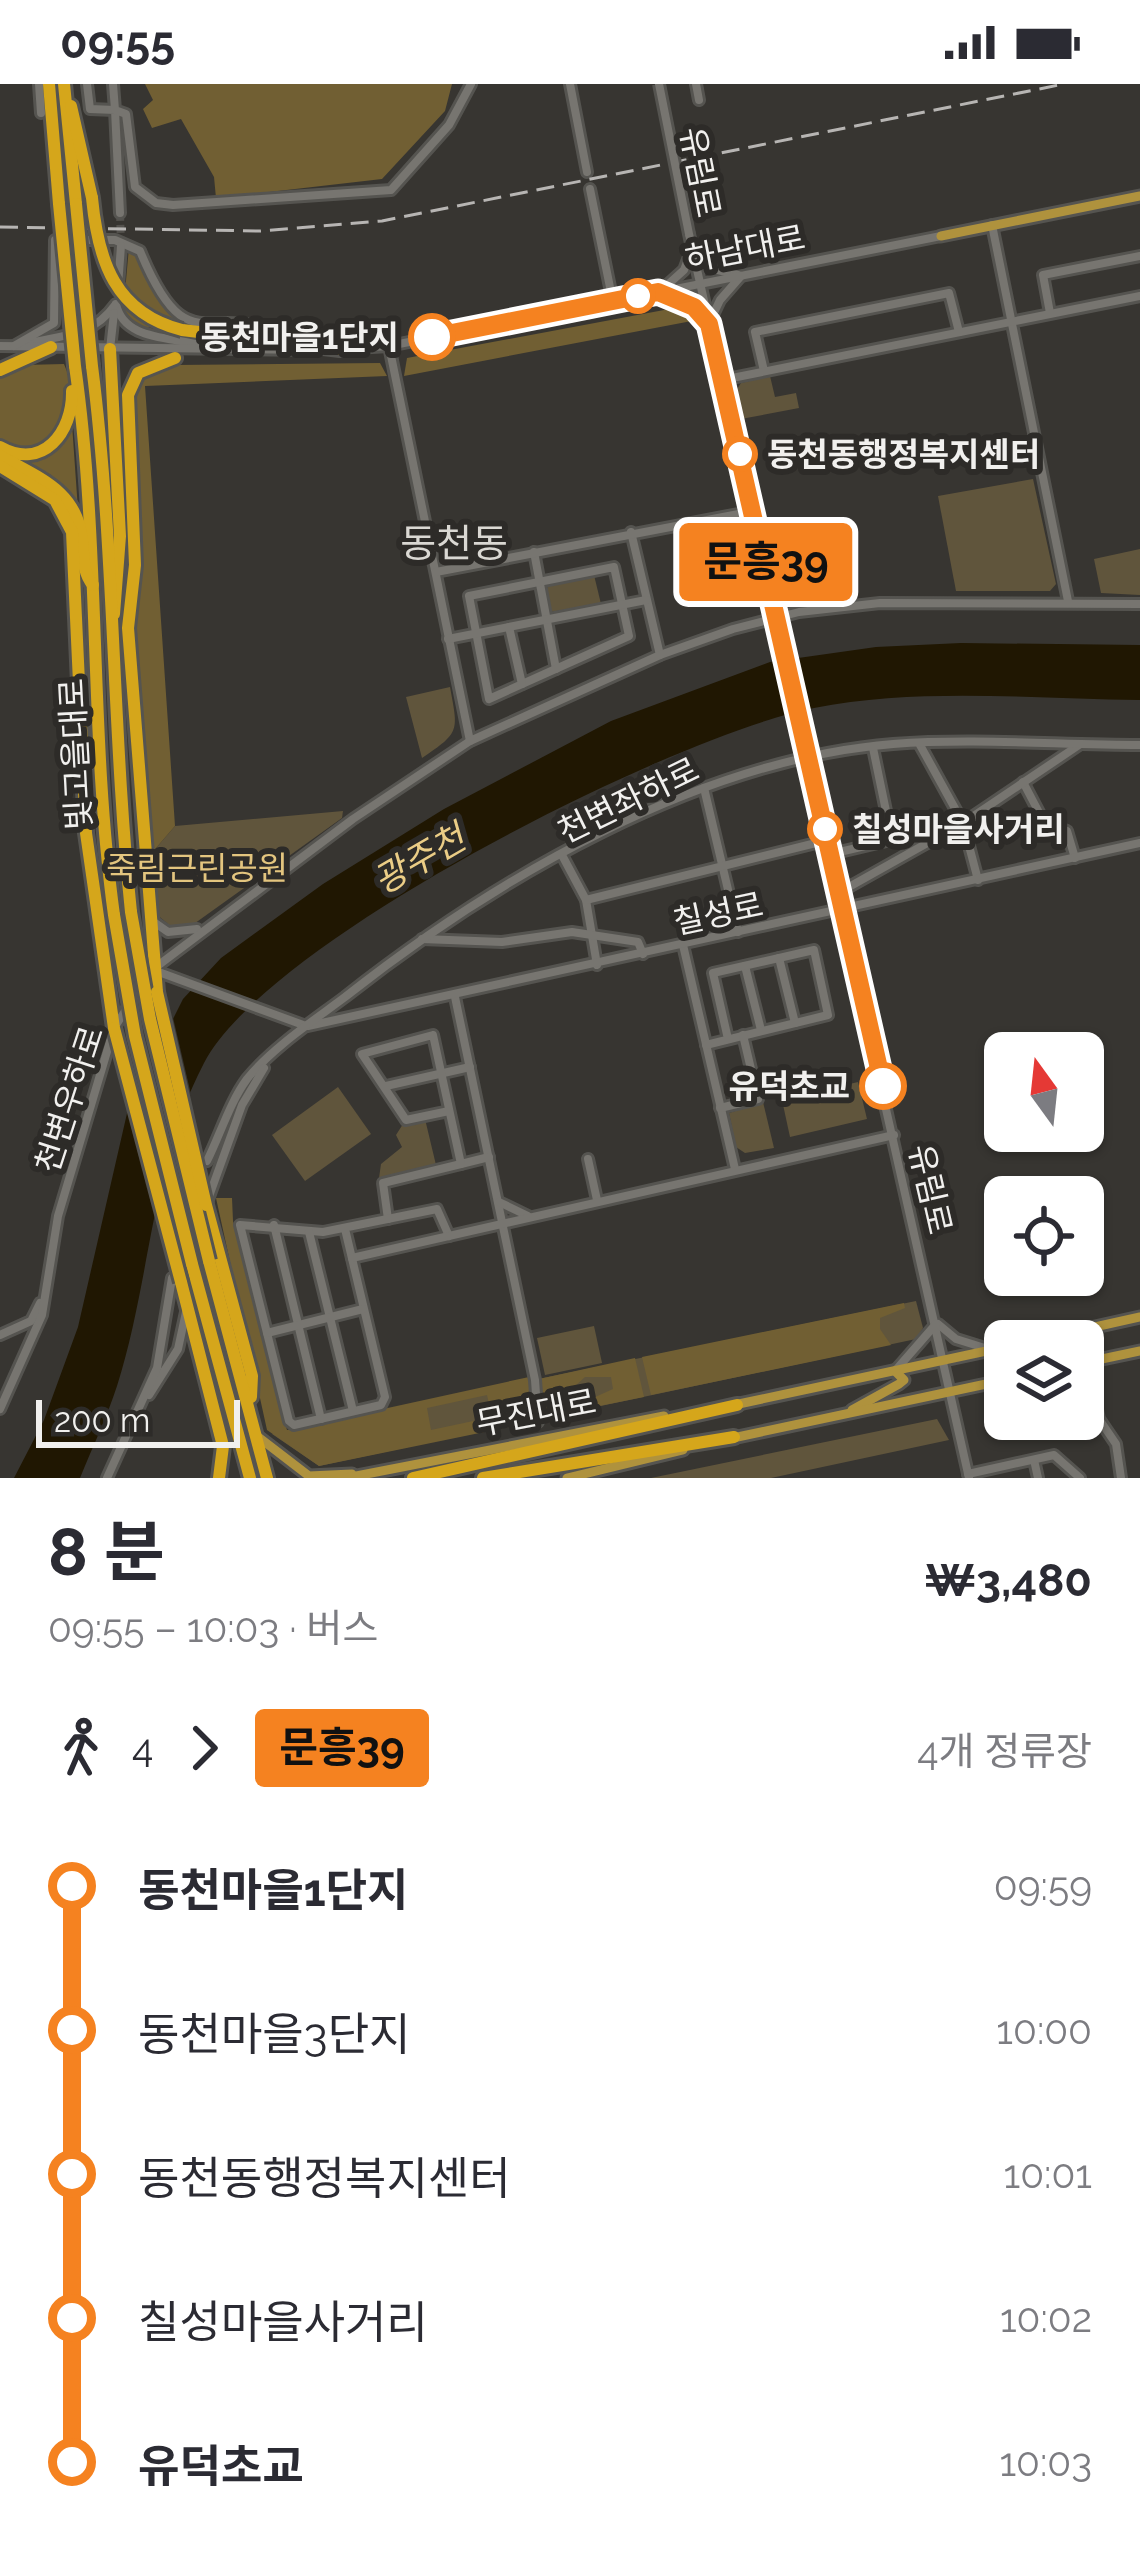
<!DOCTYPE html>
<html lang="ko">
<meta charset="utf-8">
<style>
:root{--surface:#fff;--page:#f2f2f3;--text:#2b2b33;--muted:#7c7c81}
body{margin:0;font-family:Raleway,"Noto Sans KR",sans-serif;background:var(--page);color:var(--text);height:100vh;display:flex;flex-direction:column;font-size:45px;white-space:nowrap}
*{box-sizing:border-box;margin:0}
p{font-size:39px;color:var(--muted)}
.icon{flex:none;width:66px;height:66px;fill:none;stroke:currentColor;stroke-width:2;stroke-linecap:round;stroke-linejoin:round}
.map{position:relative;height:1394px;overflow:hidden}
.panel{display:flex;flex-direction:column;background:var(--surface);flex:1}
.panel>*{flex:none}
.badge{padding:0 24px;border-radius:9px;font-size:42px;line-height:78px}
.needle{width:78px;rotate:345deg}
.controls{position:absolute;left:984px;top:948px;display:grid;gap:24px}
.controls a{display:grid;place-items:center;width:120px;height:120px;border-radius:18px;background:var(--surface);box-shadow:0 3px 9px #0004;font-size:60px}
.scale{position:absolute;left:36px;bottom:30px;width:204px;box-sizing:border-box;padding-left:12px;border:6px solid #f1f0ee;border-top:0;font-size:33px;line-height:42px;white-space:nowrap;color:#f1f0ee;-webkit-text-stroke:9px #2d2b28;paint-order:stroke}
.map>.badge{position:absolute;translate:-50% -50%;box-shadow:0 0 0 6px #fff}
.legs{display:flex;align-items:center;gap:18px;height:132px;padding:0 48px;font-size:39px}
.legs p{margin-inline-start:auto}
.headline{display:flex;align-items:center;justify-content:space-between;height:204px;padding:0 48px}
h1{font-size:66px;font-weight:700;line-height:90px}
ul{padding:0 48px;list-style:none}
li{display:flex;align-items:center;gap:42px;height:144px;font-size:45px}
li i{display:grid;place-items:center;width:18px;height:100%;margin:0 15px;background:currentColor}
li i::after{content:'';width:30px;height:30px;margin:-15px;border:9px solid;border-radius:50%;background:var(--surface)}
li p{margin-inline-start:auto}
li:first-child i{background:linear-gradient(#0000 50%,currentColor 0)}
li:last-child i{background:linear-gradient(currentColor 50%,#0000 0)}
.status{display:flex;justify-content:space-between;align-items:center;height:84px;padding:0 60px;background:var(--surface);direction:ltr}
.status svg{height:33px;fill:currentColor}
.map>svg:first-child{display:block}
.green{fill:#60553c}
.forest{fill:#715f33;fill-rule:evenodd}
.water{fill:#201702}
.pier{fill:#373531}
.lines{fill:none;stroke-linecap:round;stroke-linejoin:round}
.minor-tunnel{stroke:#53514d;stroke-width:8;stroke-dasharray:8 4;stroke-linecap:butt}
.minor-casing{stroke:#555450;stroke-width:14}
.major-casing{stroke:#555450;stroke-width:15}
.highway-casing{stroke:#555450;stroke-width:18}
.minor{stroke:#777570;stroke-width:8}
.major{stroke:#af923d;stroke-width:9}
.highway{stroke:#d5a61b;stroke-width:12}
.rail{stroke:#b7b5b3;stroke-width:3;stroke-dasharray:18 9;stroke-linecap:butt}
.minor-bridge-casing{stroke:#555450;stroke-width:14;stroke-linecap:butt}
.highway-bridge-casing{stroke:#555450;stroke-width:18;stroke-linecap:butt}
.minor-bridge{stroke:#777570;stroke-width:8}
.highway-bridge{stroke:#d5a61b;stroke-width:12}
.line-1-casing{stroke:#fff;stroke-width:27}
.line-1{stroke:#f58220;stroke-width:18}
.stop-1-dot{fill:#fff;stroke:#f58220;stroke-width:6}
.labels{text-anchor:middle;stroke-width:12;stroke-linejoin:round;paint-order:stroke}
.street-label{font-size:33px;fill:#f1f0ee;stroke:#2d2b28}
.stop-label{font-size:33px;font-weight:bold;fill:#f1f0ee;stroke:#2d2b28;text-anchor:end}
.park-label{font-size:33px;fill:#e3c57f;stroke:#2d2b28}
.water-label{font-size:36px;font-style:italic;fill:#ebcd86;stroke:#2d2b28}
.quarter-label{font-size:39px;fill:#dad8d3;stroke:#2d2b28}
</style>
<div class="status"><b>09:55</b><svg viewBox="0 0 49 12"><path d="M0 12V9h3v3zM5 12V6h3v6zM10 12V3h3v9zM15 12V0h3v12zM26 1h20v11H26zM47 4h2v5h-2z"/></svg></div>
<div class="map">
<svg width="1140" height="1394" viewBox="0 0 1140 1394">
<rect width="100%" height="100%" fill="#373531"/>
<g class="green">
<polygon points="770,292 775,313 796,309 799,324 741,335 735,308 741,299"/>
<polygon points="1033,395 1056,500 1050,507 956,507 938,412"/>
<polygon points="1140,465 1140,511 1101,509 1094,475"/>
<polygon points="594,491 601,520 550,528 547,500"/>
<path d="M 450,603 C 458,647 461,648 422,674 L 406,613 Z"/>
<polygon points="343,727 342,734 191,842 174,845 156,830 150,771 175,742"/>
<polygon points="858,998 867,1035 790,1053 782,1016"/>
<polygon points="338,1003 371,1050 305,1097 272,1051"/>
<polygon points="763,1018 774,1064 745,1069 736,1063 729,1029"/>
<polygon points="425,1035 436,1081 379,1094 381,1080 402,1063 396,1051 403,1040"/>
<polygon points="916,1217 923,1244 916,1255 319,1382 272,1350"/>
<polygon points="594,1242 602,1279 545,1291 537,1254"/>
<polygon points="937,1335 949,1356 771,1394 651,1394"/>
</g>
<g class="forest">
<polygon points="145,0 452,0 445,27 382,95 216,114 214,93 181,35 152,44 143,25 153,16"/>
<path d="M 129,163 C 157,182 149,223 186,238 L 185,242 L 135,244 L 123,230 Z"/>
<polygon points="680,223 697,236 404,292 407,274"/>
<path d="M 64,280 C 80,314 63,349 32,368 L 0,359 L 0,289 L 24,281 Z"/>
<polygon points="174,281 380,279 387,292 145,302 175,742 150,771 130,525 134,300 139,293"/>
<polygon points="72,340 78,426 51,391 23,376"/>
<path d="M 216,1114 L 232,1114 L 233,1137 L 287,1346 L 529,1293 L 533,1338 L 319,1382 L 267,1346 ZM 487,1311 L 492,1333 L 431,1346 L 427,1324 Z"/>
<polygon points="904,1219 905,1224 880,1234 880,1245 891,1261 651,1311 642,1273"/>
<polygon points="635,1274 644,1313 594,1323 593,1314 613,1305 611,1293 585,1293 574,1303 570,1329 542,1335 539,1295"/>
</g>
<path class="water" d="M 961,559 L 1140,561 L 1140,616 C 1034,615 919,603 814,624 C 675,651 268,855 204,979 C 151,1080 151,1195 117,1302 C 107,1333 92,1364 80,1394 L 14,1394 L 44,1336 L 78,1243 L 128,1025 L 183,915 L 221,874 L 323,800 L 444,725 L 611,637 L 770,578 L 876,563 Z"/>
<polygon class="pier" points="171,925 193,1019 157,1136 127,1013"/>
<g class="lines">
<polyline class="minor-tunnel" points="120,129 121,161"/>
<g class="minor-casing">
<g id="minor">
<polyline points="39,0 41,29"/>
<polyline points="87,0 90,25 115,26 120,129"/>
<polyline points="113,0 115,26 126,30 135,103 156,119 173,121 391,106 449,41 471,0"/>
<polyline points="570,0 587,88"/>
<polyline points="696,0 699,16"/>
<polyline points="590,105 613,218"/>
<polyline points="992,141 1068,517"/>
<polyline points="689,150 969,1394"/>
<path d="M 81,156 L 115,156 L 140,167 C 189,286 210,211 290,255"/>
<polyline points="118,202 121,162"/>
<polyline points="664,204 684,186 692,165 714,185 738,191"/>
<polyline points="661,209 693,223 708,239"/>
<path d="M 116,220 C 124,258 174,252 207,263"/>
<polyline points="1050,229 1043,191 1140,172"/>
<polyline points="709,239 720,216 741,192"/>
<path d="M 29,259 C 64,251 93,252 115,221"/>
<polyline points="0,262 310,266"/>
<polyline points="14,262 54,239 55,156 66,156"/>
<polyline points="389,262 470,657"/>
<polyline points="110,265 114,229"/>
<polyline points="337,265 389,262 941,152"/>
<polyline points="764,287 755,248 949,209 959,248"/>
<polyline points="722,296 1140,212"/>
<polyline points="631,448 660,571"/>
<polyline points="534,468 556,585"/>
<polygon points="614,483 629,552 489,615 469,512"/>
<polyline points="436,488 754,427"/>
<polyline points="509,543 522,600"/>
<polyline points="448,555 646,516"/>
<polyline points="920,661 963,739 978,796"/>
<polyline points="873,664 892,756"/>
<polyline points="1023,698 1044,738 1067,747 1075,774"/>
<polyline points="704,704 738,848"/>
<polyline points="831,770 950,742"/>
<polyline points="563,773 586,816 597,881"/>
<polyline points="840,808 963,739 1079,661"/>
<polyline points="586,816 828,756"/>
<polyline points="151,836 168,848 197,845"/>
<polyline points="422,855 502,858 572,848 638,858 643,870"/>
<polyline points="683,861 735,1085"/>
<polyline points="779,874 795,939"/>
<polyline points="745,882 761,946"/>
<polyline points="156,887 306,942"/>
<polyline points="455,913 535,1296 538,1338"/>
<polyline points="308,942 1140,759"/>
<polyline points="706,961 828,931 814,866 713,889 728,955"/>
<polyline points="386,1002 470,983"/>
<polyline points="720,1024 758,1015 743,951"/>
<polyline points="588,1075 597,1116"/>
<path d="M 207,1077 C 220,1051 230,1018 247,995 C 272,964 313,937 345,913 C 496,794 698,676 893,660 C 975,654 1059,661 1140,661"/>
<polyline points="461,1080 489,1073"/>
<polyline points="207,1118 242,1021 264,984"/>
<polyline points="499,1118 528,1132"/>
<polyline points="388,1135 383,1099 461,1080 433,951 362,970 406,1036 449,1027"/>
<polyline points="274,1141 321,1335"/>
<polyline points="345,1145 385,1313 381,1321 294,1341 289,1337 240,1141 323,1148 437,1125 449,1152"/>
<polyline points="309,1148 353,1327"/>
<polyline points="352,1174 894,1051"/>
<polyline points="938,1240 956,1255 988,1265"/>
<polyline points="267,1249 363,1225"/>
<polyline points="0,1251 31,1237 40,1219"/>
<polyline points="1087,1279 1099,1335 1116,1360 1121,1394"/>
<polyline points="895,1287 936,1240"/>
<polyline points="149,1311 178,1265 186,1228"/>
<polyline points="0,1325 42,1231 58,1132 114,944 152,886 353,735 470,657 660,571 733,545 799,528 880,519 1140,520"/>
<polyline points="1034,1376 1038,1394"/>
<polyline points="968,1390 1054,1371 1080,1394"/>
<polyline points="107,1394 157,1284 172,1194"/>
</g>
</g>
<g class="major-casing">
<g id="major">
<polyline points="941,152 1140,112"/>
<polyline points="1032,1257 1140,1233"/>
<polyline points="1083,1279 1140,1267"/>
<polyline points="734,1321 1005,1263"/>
<polyline points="852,1326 899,1300 904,1296 895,1287"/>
<polyline points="257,1352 309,1392 352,1390"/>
<polyline points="728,1355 1005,1296"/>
<polyline points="346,1394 664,1332"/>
<polyline points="567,1394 683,1366"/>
</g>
</g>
<g class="highway-casing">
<g id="highway">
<polyline points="49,0 59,120"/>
<polyline points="64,0 76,120"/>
<polyline points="71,22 92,114"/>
<polyline points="182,246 340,265"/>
<polyline points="110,265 120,452 114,530"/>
<path d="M 75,282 C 101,464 89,649 114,831"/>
<path d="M 92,282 C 115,462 112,646 131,828"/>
<polyline points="0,286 51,263"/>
<path d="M 0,363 C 43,387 73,348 72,307"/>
<path d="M 0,372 C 38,394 77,406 82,456 C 84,472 82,488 93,501"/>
<polyline points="0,382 55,416 72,448 86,749 114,944"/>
<polyline points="157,908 128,544 135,481 128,311 138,289 175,274"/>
<polyline points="206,1121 252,1292 251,1313"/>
<polyline points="209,1177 267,1394"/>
<polyline points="192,1180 250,1394"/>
<polyline points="181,1198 223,1362 219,1394"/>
<polyline points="413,1394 737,1321"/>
<polyline points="483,1394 734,1353"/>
</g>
</g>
<use href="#minor" class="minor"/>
<use href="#major" class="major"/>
<use href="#highway" class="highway"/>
<polyline class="rail" points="0,143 260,147 382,137 1064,0"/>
<g class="minor-bridge-casing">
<polyline id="minor-bridge" points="659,0 689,150"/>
</g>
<g class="highway-bridge-casing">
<g id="highway-bridge">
<path d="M 92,114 C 98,177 115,229 182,246"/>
<polyline points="59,120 75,282"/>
<polyline points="76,120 92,282"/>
<polyline points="131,828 150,935 209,1177"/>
<polyline points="114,831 135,952 192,1180"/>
<polyline points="157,908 206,1121"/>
<polyline points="114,944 181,1198"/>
</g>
</g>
<use href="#minor-bridge" class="minor-bridge"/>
<use href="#highway-bridge" class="highway-bridge"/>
</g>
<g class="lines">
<g class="line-1-casing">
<polyline id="line-1" points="432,253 658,208 694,223 709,240 883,1002"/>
</g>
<use href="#line-1" class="line-1"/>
</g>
<g class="stop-1-dot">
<circle cx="638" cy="212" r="15"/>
<circle cx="432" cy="253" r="21"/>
<circle cx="740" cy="370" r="15"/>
<circle cx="825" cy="745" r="15"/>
<circle cx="883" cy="1002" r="21"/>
</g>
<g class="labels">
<g class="street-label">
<text transform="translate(701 88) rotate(79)" y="12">유림로</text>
<text transform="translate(745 164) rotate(-11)" y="12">하남대로</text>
<text transform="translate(75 670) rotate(-93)" y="12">빛고을대로</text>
<text transform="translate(628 716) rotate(-26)" y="12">천변좌하로</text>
<text transform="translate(718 829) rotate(-12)" y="12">칠성로</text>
<text transform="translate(69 1015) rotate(-72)" y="12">천변우하로</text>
<text transform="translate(931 1105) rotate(77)" y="12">유림로</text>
<text transform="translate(536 1328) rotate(-11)" y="12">무진대로</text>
</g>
<g class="stop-label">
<text x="399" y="265">동천마을1단지</text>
<text x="767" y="382" text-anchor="start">동천동행정복지센터</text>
<text x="852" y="757" text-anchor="start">칠성마을사거리</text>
<text x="850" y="1014">유덕초교</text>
</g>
<g class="park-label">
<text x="197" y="796">죽림근린공원</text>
</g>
<g class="water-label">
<text transform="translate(419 775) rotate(-30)" y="13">광주천</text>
</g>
<g class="quarter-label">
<text x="454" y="473">동천동</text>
</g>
</g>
</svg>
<div class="controls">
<a><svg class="needle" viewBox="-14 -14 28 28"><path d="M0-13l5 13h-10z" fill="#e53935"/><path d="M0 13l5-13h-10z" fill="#7c7c81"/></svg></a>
<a><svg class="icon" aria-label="locate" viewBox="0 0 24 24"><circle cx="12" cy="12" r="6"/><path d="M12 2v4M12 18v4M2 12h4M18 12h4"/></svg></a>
<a><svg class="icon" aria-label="layers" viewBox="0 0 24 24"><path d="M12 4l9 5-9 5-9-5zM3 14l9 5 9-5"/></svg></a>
</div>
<div class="scale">200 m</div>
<b class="badge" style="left:766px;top:478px;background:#f58220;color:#111">문흥39</b>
</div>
<section class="panel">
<div class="headline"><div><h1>8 분</h1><p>09:55 – 10:03 · 버스</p></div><b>₩3,480</b></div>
<div class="legs"><svg class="icon" aria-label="walk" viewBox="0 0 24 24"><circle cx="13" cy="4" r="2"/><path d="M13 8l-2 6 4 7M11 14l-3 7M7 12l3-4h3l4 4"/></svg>4<svg class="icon" aria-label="forward" viewBox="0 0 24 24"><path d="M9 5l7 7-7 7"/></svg><b class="badge" style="background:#f58220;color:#111">문흥39</b><p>4개 정류장</p></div>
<ul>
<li><i style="color:#f58220"></i><b>동천마을1단지</b><p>09:59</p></li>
<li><i style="color:#f58220"></i><span>동천마을3단지</span><p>10:00</p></li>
<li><i style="color:#f58220"></i><span>동천동행정복지센터</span><p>10:01</p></li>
<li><i style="color:#f58220"></i><span>칠성마을사거리</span><p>10:02</p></li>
<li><i style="color:#f58220"></i><b>유덕초교</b><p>10:03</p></li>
</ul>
</section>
